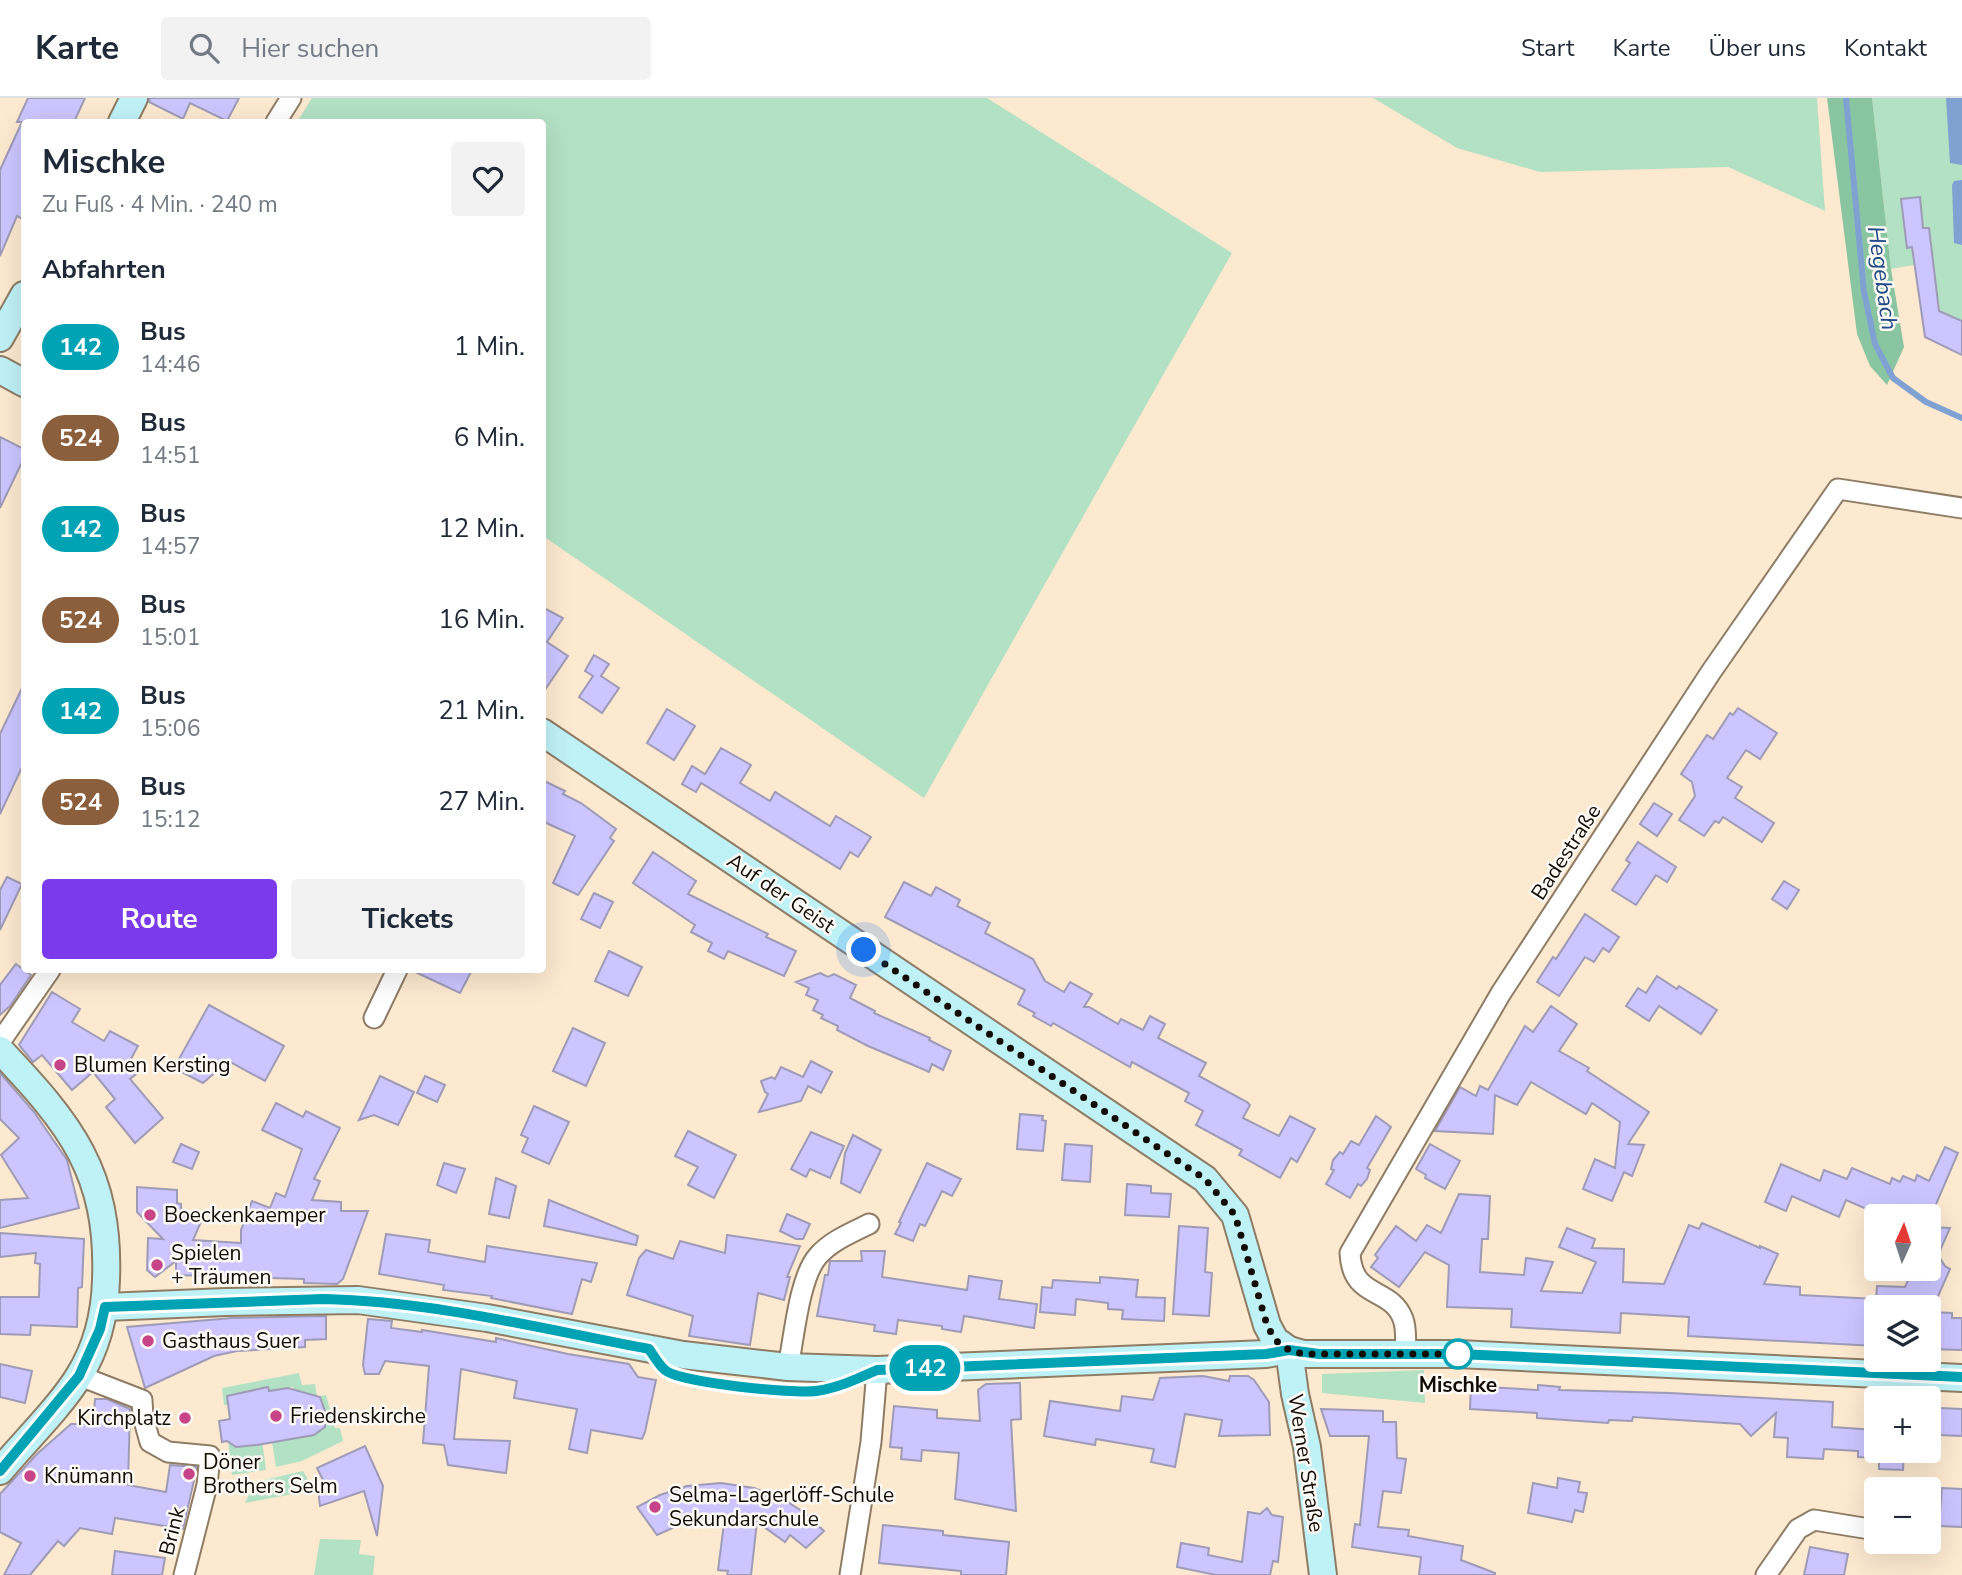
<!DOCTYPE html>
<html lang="de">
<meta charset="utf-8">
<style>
:root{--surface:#fff;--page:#f2f2f3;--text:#1f2937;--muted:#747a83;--line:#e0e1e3;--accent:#7c3aed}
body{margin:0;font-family:"Nunito Sans",sans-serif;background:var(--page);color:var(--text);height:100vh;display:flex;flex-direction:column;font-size:26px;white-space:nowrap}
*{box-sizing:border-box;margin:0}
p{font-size:23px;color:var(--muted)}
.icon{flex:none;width:38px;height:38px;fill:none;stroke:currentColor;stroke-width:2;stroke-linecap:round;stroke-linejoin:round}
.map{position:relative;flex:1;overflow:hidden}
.side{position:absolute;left:21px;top:21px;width:525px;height:854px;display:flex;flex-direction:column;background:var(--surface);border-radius:7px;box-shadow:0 7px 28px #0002}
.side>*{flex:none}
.badge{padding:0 14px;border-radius:23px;font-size:24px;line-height:46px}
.needle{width:46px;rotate:3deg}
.buttons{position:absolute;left:1864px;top:1106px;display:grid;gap:14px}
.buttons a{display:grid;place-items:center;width:77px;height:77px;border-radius:7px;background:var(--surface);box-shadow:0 7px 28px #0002;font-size:35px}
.you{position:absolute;width:35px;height:35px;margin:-18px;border:5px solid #fff;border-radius:50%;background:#1a73e8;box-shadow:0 0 0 10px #1a73e833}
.map>.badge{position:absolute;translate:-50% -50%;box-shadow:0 0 0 4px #fff}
h2{padding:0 21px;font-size:26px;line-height:63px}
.round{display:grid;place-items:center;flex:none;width:74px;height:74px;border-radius:7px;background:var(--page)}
.summary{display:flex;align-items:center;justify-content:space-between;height:119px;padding:0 21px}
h1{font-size:33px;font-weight:700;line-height:52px}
.cta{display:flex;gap:14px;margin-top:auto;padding:14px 21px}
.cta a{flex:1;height:80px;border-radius:7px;background:var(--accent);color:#fff;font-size:28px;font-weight:700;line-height:80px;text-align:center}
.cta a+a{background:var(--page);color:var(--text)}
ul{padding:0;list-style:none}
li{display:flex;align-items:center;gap:21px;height:91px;padding:0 21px}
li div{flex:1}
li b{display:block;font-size:26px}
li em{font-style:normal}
li .badge{min-width:77px;font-weight:700;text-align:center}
header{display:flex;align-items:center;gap:42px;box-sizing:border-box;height:98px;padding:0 35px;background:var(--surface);border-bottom:2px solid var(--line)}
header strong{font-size:33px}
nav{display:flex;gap:38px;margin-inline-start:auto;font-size:24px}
.search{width:490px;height:63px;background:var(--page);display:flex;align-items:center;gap:18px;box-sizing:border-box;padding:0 24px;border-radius:7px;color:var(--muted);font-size:26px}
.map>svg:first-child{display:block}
.green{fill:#b3e1c4}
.forest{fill:#8ac5a1}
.water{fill:#80a2d2}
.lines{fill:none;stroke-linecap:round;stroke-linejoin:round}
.stream{stroke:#80a2d2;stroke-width:6}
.building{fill:#cdc5ff;stroke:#9e9bb6;stroke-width:2}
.street-casing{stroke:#8e7c65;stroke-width:23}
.secondary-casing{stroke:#8e7c65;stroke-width:30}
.street{stroke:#fff;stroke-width:19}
.secondary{stroke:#bff2f7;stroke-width:26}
.line-casing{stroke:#fff;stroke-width:16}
.line{stroke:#00a3b4;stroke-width:10}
.walk{stroke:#110b04;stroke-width:7;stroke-dasharray:0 12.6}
.poi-dot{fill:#c74489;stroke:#fdf9f4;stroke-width:2.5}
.stop-dot{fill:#fff;stroke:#00a3b4;stroke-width:3.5}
.labels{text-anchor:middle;stroke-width:5;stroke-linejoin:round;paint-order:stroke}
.street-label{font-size:21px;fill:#110b04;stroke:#fdf9f4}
.poi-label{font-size:21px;fill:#110b04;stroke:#fdf9f4;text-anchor:start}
.stop-label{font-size:21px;font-weight:bold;fill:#110b04;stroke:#fdf9f4}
.water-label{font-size:23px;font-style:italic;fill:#214c88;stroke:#fdf9f4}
</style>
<header>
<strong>Karte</strong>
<div class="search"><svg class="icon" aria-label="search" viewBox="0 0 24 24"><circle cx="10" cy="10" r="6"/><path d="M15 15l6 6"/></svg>Hier suchen</div>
<nav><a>Start</a><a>Karte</a><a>Über uns</a><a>Kontakt</a></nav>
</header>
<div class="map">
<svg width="1962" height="1477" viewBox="0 0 1962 1477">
<rect width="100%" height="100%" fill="#fde9d0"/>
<g class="green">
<polygon points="312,0 987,0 1232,155 924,700 543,438 542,24 297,24"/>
<polygon points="1373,0 1817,0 1825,113 1728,69 1540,74 1457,50"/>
<polygon points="1872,0 1962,0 1962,252 1958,255 1925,239 1914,167 1891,171"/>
<polygon points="1424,1272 1425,1305 1322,1295 1322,1276"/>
<polygon points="299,1275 302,1287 315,1286 317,1298 326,1297 335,1330 340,1330 343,1343 302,1363 276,1369 272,1344 303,1339 303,1335 312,1334 315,1337 317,1335 314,1332 326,1323 326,1321 322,1320 320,1309 323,1308 322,1304 308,1296 296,1301 293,1289 269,1293 268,1290 250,1296 248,1293 248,1297 231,1307 224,1307 222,1290"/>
<polygon points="262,1341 266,1372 232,1377 228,1343 237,1342 233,1347 236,1350 240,1345"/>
<polygon points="303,1373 315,1392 245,1405 255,1384"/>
<polygon points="320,1441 361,1442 359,1456 375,1458 373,1477 314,1477"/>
</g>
<polygon class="forest" points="1827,0 1872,0 1891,171 1904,249 1887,287 1870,268 1857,236"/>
<g class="water">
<polygon points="1946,0 1962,0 1962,67 1950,65"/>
<polygon points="1962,82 1962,147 1954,145 1952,87 1954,83"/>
</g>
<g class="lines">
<polyline class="stream" points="1846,0 1864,194 1875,246 1893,280 1926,304 1962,320"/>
</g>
<g class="building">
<polygon points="28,0 85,0 74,24 24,24 24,122 17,118 0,158 0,72 22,24 17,24"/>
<polygon points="150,0 239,0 227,23 190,5 183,21 149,4"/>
<polygon points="1920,99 1923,130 1929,130 1939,213 1962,223 1962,257 1925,239 1912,149 1907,150 1901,101"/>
<polygon points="0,339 24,351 24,360 0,410"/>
<polygon points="542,509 563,520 547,544 568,558 542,596"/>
<polygon points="594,557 609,566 601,578 619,590 602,615 579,599 593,578 585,573"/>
<polygon points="24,586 24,665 0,716 0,636"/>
<polygon points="1738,610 1777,635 1760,661 1746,652 1727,680 1742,689 1735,700 1774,725 1762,744 1723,719 1719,725 1715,723 1704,738 1679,722 1695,698 1692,684 1681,676 1707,637 1713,641 1730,615 1733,617"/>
<polygon points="667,611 695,628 674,662 647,645"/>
<polygon points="721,650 751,667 740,685 770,703 775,694 830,728 836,718 871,739 858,759 850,754 840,771 701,685 696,694 682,686 692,668 705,676"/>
<polygon points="542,682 565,693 563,696 581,705 616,731 610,740 614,743 578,797 553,785 575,738 542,723"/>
<polygon points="1654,705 1672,716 1657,738 1640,726"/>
<polygon points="1638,744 1676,769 1667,784 1656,777 1636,807 1612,792 1630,765 1626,762"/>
<polygon points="653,754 696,783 688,796 768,836 766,839 796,853 784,878 728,853 724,861 708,853 712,845 691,834 695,827 633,785"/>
<polygon points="7,779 22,786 0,832 0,792"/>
<polygon points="1784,783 1799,792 1787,811 1772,801"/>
<polygon points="904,784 931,798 936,789 960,802 957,808 990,825 985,835 1033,861 1045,883 1064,894 1070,884 1092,896 1084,909 1089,909 1118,926 1121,921 1143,932 1150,918 1165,926 1158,940 1206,965 1199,978 1247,1004 1250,1007 1243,1020 1279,1038 1290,1018 1315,1031 1297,1064 1291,1060 1280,1080 1239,1057 1242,1052 1196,1027 1203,1013 1185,1003 1189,995 1132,964 1130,969 1053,925 1051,928 1033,918 1035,915 1018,906 1025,892 885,819"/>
<polygon points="594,795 613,804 600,830 581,821"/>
<polygon points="1585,816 1619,839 1609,854 1603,850 1594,864 1585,859 1559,898 1537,884 1553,859 1556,861"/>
<polygon points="609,853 642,869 628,898 595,883"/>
<polygon points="16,866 31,877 10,908 0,917 0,887"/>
<polygon points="411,872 472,872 460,895"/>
<polygon points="820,875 828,879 834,876 856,887 850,900 875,913 874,915 930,940 929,942 951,953 943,972 932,966 929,974 918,969 868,948 837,932 838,928 821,920 823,917 813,912 818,902 806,897 809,890 796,884"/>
<polygon points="1657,878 1677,891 1679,888 1717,912 1701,936 1659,908 1649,923 1626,908 1638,890 1646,895"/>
<polygon points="52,894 80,911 72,924 104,943 110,933 138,948 127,968 139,974 130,981 163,1020 135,1045 106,1009 115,1001 93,974 72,992 42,957 33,964 19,947"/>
<polygon points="209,907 284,948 265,983 225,961 220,970 203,985 174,970"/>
<polygon points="1551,908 1577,926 1559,953 1589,970 1587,973 1649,1014 1628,1046 1644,1047 1632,1078 1624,1074 1612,1103 1583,1091 1595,1061 1615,1070 1620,1024 1592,1005 1586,1016 1531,984 1517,1007 1495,997 1493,1036 1435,1033 1460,989 1476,998 1480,988 1488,992 1525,928 1533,934"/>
<polygon points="573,930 605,945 586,988 553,973"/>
<polygon points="811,963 832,974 821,995 808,988 801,1003 759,1014 768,996 765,994 761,983 772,979 775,981 781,969 803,979"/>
<polygon points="0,975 34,1014 67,1062 79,1110 0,1130 0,1102 28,1100 1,1057 19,1040 0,1021"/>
<polygon points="380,978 414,994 398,1027 374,1017 359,1022"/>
<polygon points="425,978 445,987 437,1004 417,995"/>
<polygon points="276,1005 303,1019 306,1013 340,1030 314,1081 320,1083 312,1102 341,1104 341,1113 368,1113 343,1181 337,1186 304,1185 304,1181 176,1177 176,1163 155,1179 147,1172 148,1140 163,1141 137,1114 137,1089 177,1092 177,1105 181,1106 181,1114 205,1115 193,1142 241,1145 241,1132 252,1103 270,1110 276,1095 285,1099 302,1051 262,1032"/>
<polygon points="534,1008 569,1024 549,1066 522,1054 528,1040 521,1037"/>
<polygon points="1020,1016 1043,1018 1042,1022 1046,1023 1043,1053 1017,1051"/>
<polygon points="1376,1018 1391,1029 1367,1070 1370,1072 1367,1081 1361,1088 1358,1086 1350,1100 1326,1086 1334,1072 1331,1071 1333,1062 1340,1054 1343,1056 1351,1043 1359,1047"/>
<polygon points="688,1033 736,1057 714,1100 688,1087 698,1069 675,1058"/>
<polygon points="811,1034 844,1048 830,1080 810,1071 806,1079 791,1071"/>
<polygon points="853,1037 881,1052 860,1095 841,1085 845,1055"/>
<polygon points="181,1046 199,1054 192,1071 173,1064"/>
<polygon points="1065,1046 1092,1048 1090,1084 1062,1082"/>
<polygon points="1430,1046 1460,1063 1445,1091 1425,1080 1426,1077 1416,1071"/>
<polygon points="1945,1049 1958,1055 1931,1118 1891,1118 1879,1113 1878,1116 1846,1102 1839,1119 1792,1098 1786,1113 1765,1104 1781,1066 1820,1083 1824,1072 1847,1081 1852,1070 1890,1086 1892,1080 1900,1084 1903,1078 1915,1083 1917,1077 1929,1083"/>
<polygon points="444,1065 465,1071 456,1095 437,1087"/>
<polygon points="927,1065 961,1081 952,1098 942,1093 925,1128 920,1126 913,1143 895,1136 901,1125 899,1124"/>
<polygon points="496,1080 516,1088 509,1120 489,1116"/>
<polygon points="1127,1086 1151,1088 1151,1095 1171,1096 1169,1119 1125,1117"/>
<polygon points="1459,1096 1490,1098 1488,1141 1482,1141 1480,1174 1524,1177 1526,1160 1553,1164 1541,1193 1582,1195 1596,1164 1559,1149 1567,1130 1595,1141 1592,1150 1624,1151 1623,1184 1664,1186 1689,1127 1699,1131 1702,1125 1760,1150 1760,1148 1778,1156 1764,1186 1800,1189 1800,1197 1876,1201 1877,1188 1905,1189 1913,1171 1928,1171 1928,1129 1950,1130 1938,1157 1945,1168 1950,1171 1931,1214 1952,1215 1952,1220 1962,1220 1962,1252 1928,1251 1928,1209 1876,1209 1876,1248 1688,1238 1689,1219 1621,1215 1620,1235 1511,1229 1512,1211 1447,1209 1449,1167 1425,1154 1399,1189 1371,1169 1378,1160 1375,1157 1396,1128 1416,1143 1427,1127 1441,1135"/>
<polygon points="549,1102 638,1138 636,1147 544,1128"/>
<polygon points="787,1116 810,1126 803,1141 796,1141 780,1133"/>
<polygon points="1179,1128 1208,1130 1205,1174 1212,1175 1209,1218 1173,1216"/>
<polygon points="0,1135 84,1141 82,1189 78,1190 77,1229 31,1227 30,1237 0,1236 0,1199 39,1199 40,1166 35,1165 36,1155 0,1159"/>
<polygon points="386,1136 430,1142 428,1154 485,1164 487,1148 597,1165 591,1184 582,1181 572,1216 491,1200 492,1198 443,1192 444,1187 379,1176"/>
<polygon points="727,1137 800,1148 787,1179 790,1179 784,1202 758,1195 750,1247 689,1238 693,1218 627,1197 639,1160 646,1152 673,1161 680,1143 725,1155"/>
<polygon points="861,1153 885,1153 882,1179 967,1192 969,1178 1002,1183 999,1201 1037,1206 1034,1230 964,1218 961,1234 942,1231 942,1228 898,1222 896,1236 874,1233 875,1227 817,1218 825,1177 828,1177 830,1163 862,1163"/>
<polygon points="1100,1179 1138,1182 1136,1199 1165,1200 1164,1223 1122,1221 1123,1212 1108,1211 1108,1205 1076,1201 1075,1217 1040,1214 1042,1189 1052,1190 1053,1182 1100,1185"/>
<polygon points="326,1218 326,1241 305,1242 305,1249 237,1253 214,1258 145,1290 127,1229 232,1220"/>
<polygon points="368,1221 392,1223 391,1230 422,1234 422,1232 496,1244 496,1240 568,1256 629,1266 638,1279 656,1282 645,1334 642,1341 591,1332 587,1355 569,1351 577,1311 514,1300 517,1283 461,1271 454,1341 510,1343 506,1375 448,1367 444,1347 423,1345 429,1268 385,1263 379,1276 365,1276 363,1267"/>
<polygon points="0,1266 32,1273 25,1305 0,1299"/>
<polygon points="1203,1278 1229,1283 1230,1278 1248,1278 1254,1282 1269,1304 1270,1337 1219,1338 1222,1322 1185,1316 1175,1369 1151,1364 1154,1351 1096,1341 1095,1347 1044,1338 1050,1303 1120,1313 1122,1298 1153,1302 1160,1280"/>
<polygon points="1020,1285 1021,1321 1011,1322 1016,1413 955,1401 959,1355 922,1352 921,1363 901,1361 902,1350 890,1349 894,1308 937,1312 937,1320 980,1323 978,1292 986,1286"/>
<polygon points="1538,1287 1560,1289 1559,1292 1670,1295 1833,1304 1832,1329 1876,1332 1876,1360 1858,1359 1858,1353 1824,1351 1823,1361 1787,1359 1788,1340 1774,1339 1776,1315 1751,1338 1740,1326 1633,1319 1632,1323 1609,1322 1608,1325 1537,1320 1537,1315 1470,1311 1471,1288 1538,1292"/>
<polygon points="268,1289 269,1293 288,1290 320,1299 326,1316 325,1329 314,1337 257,1347 236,1349 227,1343 222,1344 219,1323 230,1321 227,1298"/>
<polygon points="95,1301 107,1301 130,1311 128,1387 166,1394 170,1367 197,1369 183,1431 115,1420 112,1436 80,1430 64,1448 58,1443 30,1477 4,1477 21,1445 0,1434 0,1396 37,1356 71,1326 93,1326"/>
<polygon points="1940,1310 1962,1311 1962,1338 1939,1337"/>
<polygon points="1321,1311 1383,1313 1383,1324 1396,1324 1397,1360 1406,1361 1401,1395 1383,1393 1378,1429 1409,1432 1408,1438 1463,1448 1461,1462 1495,1475 1495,1477 1419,1477 1421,1459 1352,1449 1355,1426 1360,1427 1369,1338 1330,1338"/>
<polygon points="365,1348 383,1388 377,1438 364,1393 320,1408 318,1391 326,1388 317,1370"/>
<polygon points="1879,1353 1904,1353 1903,1372 1879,1371"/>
<polygon points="1558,1380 1580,1384 1578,1394 1587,1395 1583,1414 1575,1412 1572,1424 1528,1415 1533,1385 1557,1390"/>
<polygon points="721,1385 754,1390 781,1400 802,1413 824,1433 806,1450 790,1437 785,1444 757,1424 751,1477 727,1477 728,1473 718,1472 725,1418 686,1424 657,1437 637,1409 660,1397 687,1388"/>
<polygon points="1942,1390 1962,1391 1962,1429 1939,1428"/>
<polygon points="1267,1410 1272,1417 1283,1419 1278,1464 1273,1463 1270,1477 1216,1477 1177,1469 1181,1445 1209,1450 1208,1457 1242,1464 1248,1414 1260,1416"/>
<polygon points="883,1427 943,1433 943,1437 1009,1444 1006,1477 961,1477 961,1473 879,1465"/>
<polygon points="1810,1449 1848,1456 1844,1477 1804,1477"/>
<polygon points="115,1453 165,1460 162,1477 112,1477"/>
</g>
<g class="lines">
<g class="street-casing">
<g id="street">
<polyline points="276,24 291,0"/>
<polyline points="374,920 397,872"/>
<polyline points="0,944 50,872"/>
<path d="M 1406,1255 C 1405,1245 1407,1231 1403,1221 C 1391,1188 1352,1202 1350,1155 L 1501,895 L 1711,574 L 1838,391 L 1962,410"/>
<path d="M 788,1269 C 794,1241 799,1179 818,1158 C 831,1143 851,1135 869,1126"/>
<polyline points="80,1278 142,1302 143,1319 150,1344 168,1354 210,1358 207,1387 184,1477"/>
<polyline points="850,1477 871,1344 877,1272"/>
<polyline points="1766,1477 1798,1431 1814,1422 1876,1432"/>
</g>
</g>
<g class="secondary-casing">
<g id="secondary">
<polyline points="122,24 134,0"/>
<polyline points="0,240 24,197"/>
<polyline points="0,272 24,285"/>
<polyline points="542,634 1205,1081 1235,1117 1267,1227 1275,1242 1289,1252"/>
<path d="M 0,952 C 70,1026 110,1074 106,1182 C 105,1216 97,1249 79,1278 C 60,1309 24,1344 0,1373"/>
<polyline points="105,1209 226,1204 358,1202 487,1220 683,1257 788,1269 877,1272 1266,1256 1289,1252 1303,1256 1458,1256 1962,1280"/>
<polyline points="1289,1252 1295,1296 1307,1349 1323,1477"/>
</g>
</g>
<use href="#street" class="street"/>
<use href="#secondary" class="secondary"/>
</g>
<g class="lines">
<g class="line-casing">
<path id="line" d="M 0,1373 L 79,1278 L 100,1231 L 105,1209 L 323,1201 C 433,1203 542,1231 649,1251 C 654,1258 659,1267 665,1272 C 680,1285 794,1296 816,1293 C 838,1290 857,1281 877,1272 L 1266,1256 L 1289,1252 L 1319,1256 L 1458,1256 L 1962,1279"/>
</g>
<use href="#line" class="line"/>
<polyline class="walk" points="864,852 1205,1081 1235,1117 1267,1227 1275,1242 1289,1252 1303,1256 1458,1256"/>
</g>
<g class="poi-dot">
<circle cx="60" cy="967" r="7"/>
<circle cx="150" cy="1117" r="7"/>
<circle cx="157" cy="1167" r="7"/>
<circle cx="148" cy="1243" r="7"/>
<circle cx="276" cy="1318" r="7"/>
<circle cx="185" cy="1320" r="7"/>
<circle cx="189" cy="1376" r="7"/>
<circle cx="30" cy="1378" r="7"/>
<circle cx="655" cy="1409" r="7"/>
</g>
<circle class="stop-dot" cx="1458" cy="1256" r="14"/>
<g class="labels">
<g class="street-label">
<text transform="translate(1566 754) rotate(-57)" y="7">Badestraße</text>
<text transform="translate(781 795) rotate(34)" y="7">Auf der Geist</text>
<text transform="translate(1306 1365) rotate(81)" y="7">Werner Straße</text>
<text transform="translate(172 1433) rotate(-76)" y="7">Brink</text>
</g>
<g class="poi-label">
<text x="74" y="974">Blumen Kersting</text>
<text x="164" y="1124">Boeckenkaemper</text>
<text x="171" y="1162">Spielen<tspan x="171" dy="24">+ Träumen</tspan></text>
<text x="162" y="1250">Gasthaus Suer</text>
<text x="290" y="1325">Friedenskirche</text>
<text x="171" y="1327" text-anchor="end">Kirchplatz</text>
<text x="203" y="1371">Döner<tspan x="203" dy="24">Brothers Selm</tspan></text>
<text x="44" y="1385">Knümann</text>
<text x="669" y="1404">Selma-Lagerlöff-Schule<tspan x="669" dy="24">Sekundarschule</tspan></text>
</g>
<g class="stop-label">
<text x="1458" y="1294">Mischke</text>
</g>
<g class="water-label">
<text transform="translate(1883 180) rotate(82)" y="8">Hegebach</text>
</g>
</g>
</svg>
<div class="buttons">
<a><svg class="needle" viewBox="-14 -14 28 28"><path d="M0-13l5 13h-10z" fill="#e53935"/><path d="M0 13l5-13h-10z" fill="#747a83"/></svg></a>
<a><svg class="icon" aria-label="layers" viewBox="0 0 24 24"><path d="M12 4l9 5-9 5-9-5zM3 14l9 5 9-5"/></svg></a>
<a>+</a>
<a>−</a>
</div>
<div class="you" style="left:864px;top:852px"></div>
<b class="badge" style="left:925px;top:1270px;background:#00a3b4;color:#fff">142</b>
<section class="side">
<div class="summary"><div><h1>Mischke</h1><p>Zu Fuß · 4 Min. · 240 m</p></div><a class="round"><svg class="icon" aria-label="heart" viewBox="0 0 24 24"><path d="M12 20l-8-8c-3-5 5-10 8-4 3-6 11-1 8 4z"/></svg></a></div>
<h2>Abfahrten</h2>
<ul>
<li><span class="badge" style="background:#00a3b4;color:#fff">142</span><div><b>Bus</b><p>14:46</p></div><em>1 Min.</em></li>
<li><span class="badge" style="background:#8b5e3c;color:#fff">524</span><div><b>Bus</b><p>14:51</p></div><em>6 Min.</em></li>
<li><span class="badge" style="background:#00a3b4;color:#fff">142</span><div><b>Bus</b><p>14:57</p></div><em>12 Min.</em></li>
<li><span class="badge" style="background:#8b5e3c;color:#fff">524</span><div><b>Bus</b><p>15:01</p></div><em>16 Min.</em></li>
<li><span class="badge" style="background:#00a3b4;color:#fff">142</span><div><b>Bus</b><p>15:06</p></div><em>21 Min.</em></li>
<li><span class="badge" style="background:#8b5e3c;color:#fff">524</span><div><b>Bus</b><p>15:12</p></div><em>27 Min.</em></li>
</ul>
<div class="cta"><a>Route</a><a>Tickets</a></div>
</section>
</div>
